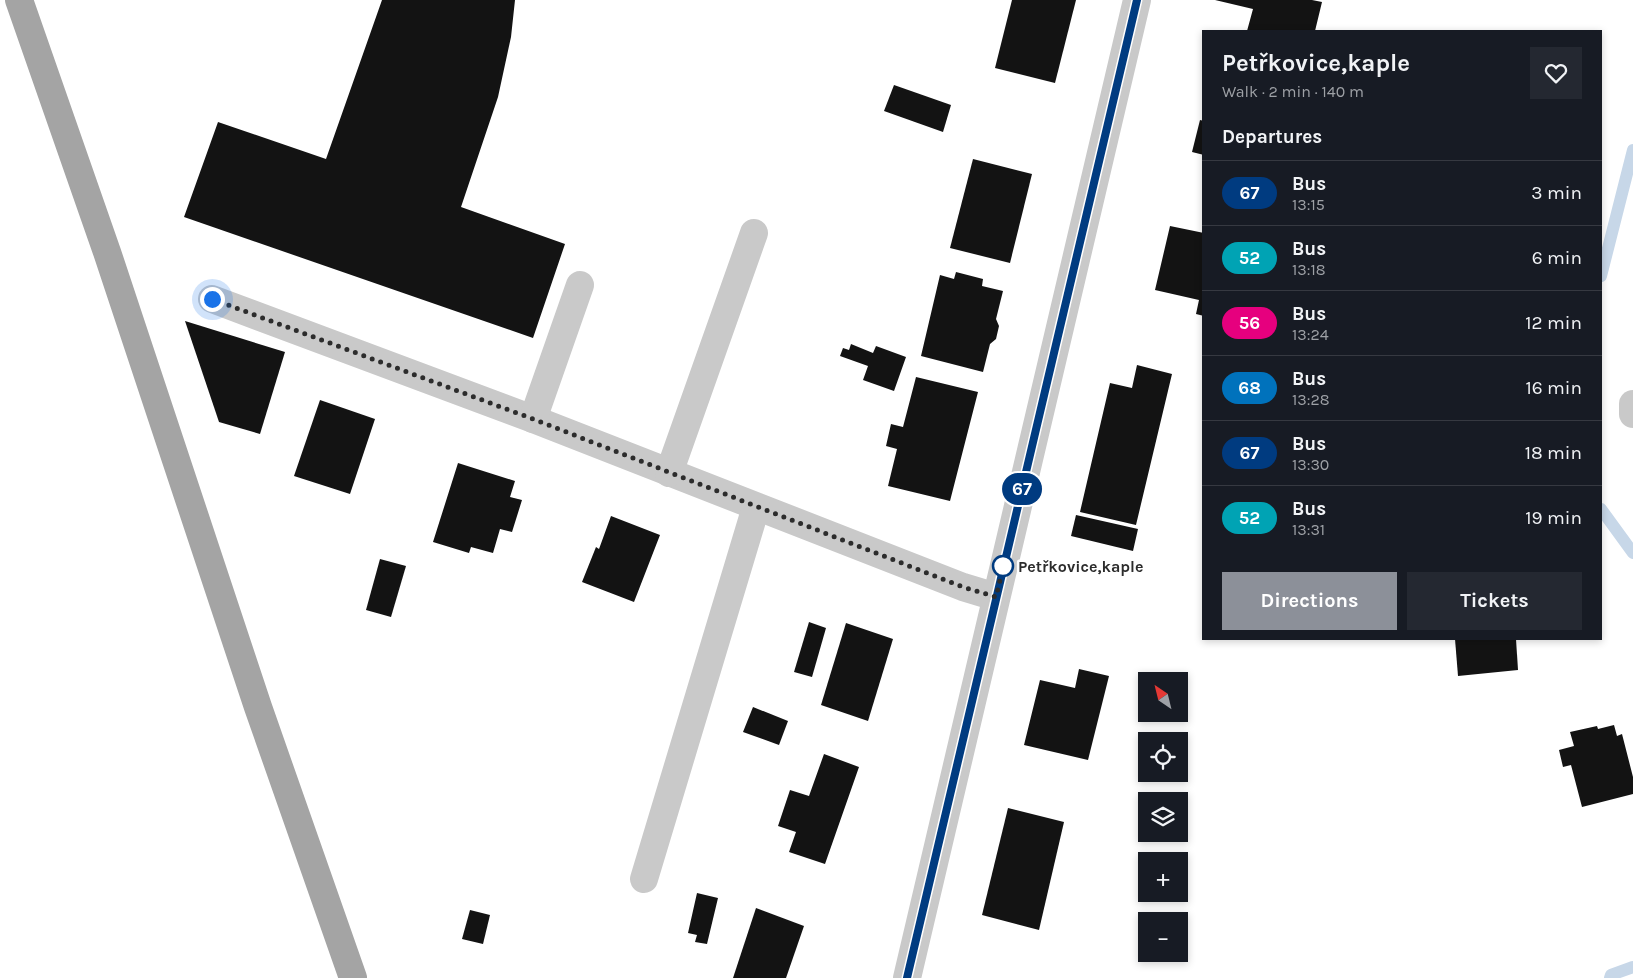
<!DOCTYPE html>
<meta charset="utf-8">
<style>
:root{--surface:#171b24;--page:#242831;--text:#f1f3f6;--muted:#9ea1a6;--line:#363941;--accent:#8c9099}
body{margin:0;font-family:Karla,sans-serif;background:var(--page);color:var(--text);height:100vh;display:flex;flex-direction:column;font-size:19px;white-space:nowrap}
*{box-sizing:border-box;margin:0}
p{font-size:16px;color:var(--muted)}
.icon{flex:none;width:28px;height:28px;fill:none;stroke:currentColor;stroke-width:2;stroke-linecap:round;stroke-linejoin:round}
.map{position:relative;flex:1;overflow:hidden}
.panel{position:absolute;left:1202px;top:30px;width:400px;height:610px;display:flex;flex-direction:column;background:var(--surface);border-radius:0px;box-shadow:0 2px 8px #0003}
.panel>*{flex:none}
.badge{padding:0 10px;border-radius:16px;font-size:18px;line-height:32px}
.needle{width:32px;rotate:325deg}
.buttons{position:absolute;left:1138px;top:672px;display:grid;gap:10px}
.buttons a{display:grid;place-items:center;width:50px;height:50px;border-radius:0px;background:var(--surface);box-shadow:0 2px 8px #0003;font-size:25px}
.you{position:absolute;width:25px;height:25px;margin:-12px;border:4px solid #fff;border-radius:50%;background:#1a73e8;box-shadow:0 0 0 8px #1a73e833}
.map>.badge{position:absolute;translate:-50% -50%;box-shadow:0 0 0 2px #fff}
h2{padding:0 20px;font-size:19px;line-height:45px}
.round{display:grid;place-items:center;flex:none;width:52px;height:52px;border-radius:0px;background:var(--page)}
.overview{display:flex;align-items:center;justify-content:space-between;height:85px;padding:0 20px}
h1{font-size:24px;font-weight:700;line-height:38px}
.primary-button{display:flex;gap:10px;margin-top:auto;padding:10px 20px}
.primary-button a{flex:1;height:58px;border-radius:0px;background:var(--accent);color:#fff;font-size:20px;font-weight:700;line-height:58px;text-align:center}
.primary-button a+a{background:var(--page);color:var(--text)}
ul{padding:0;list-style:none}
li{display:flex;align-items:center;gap:15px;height:65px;padding:0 20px;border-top:1px solid var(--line)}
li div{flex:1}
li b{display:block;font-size:19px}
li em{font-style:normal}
li .badge{min-width:55px;font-weight:700;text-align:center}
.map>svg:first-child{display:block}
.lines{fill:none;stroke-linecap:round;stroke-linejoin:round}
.stream{stroke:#c7d7e8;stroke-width:12}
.building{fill:#131313}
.minor{stroke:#c9c9c9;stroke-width:28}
.major{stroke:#a4a4a4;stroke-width:28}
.line-casing{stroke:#fff;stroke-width:11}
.line{stroke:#003b80;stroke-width:8}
.walk{stroke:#2c2c2c;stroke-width:5;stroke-dasharray:0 9}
.stop-dot{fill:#fff;stroke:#003b80;stroke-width:2.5}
.labels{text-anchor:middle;stroke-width:5;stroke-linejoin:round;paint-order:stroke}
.stop-label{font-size:16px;font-weight:bold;fill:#2c2c2c;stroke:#fff;text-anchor:start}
</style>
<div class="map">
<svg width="1633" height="978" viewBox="0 0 1633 978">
<rect width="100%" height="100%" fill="#fff"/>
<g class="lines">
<g class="stream">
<polyline points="1601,276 1633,150"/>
<polyline points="1601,509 1633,553"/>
<polyline points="1610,978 1611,975 1633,967"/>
</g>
</g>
<g class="building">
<polygon points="382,0 515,0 511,37 498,97 461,207 565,244 533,338 184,217 218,122 326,159"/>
<polygon points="1012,0 1076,0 1055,83 995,68"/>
<polygon points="1215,0 1312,0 1322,2 1315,31 1247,31 1253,9"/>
<polygon points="894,85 951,105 943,132 884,111"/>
<polygon points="1200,120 1204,121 1204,155 1192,152"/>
<polygon points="973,159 1032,174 1010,263 950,248"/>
<polygon points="1170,226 1204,233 1204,316 1196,314 1199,300 1155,290"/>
<polygon points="956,272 983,279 982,286 1003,291 996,319 999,326 996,339 990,344 983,372 921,356 940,275 954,279"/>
<polygon points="185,321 285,352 260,434 219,422"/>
<polygon points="851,344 873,353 876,346 906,357 894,391 863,380 868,366 840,356 843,348 849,350"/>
<polygon points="1137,365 1172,374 1136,525 1080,512 1110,383 1132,388"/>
<polygon points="916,377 978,392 950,501 888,486 897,449 886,446 891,424 903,427"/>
<polygon points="320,400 375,419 350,494 294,476"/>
<polygon points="458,463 515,481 510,497 522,500 512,532 500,529 493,553 471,547 469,553 433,542"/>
<polygon points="1076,515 1138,529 1133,551 1071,536"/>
<polygon points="611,516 660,535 634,602 582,582 596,547 599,549"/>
<polygon points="380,559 406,566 391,617 366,610"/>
<polygon points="809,622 826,628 812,677 794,672"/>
<polygon points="846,623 893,639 868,721 821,705"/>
<polygon points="1455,639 1516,639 1518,670 1458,676"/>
<polygon points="1079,669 1109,676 1088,760 1024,745 1040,680 1075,688"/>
<polygon points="753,707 788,721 779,745 743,732"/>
<polygon points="1614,725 1617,736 1622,734 1633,777 1633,794 1582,807 1571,765 1563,767 1559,750 1574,746 1570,732 1597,726 1598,729"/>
<polygon points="824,754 859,767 825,864 789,852 796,832 778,826 790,790 809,796"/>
<polygon points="1008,808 1064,822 1039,930 982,915"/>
<polygon points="697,893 718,898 707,944 695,942 697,935 688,933"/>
<polygon points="756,908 804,926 786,978 733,978"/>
<polygon points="470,910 490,915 483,944 462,939"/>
</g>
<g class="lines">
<g class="minor">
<polyline points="212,299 533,419 963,587 996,597"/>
<polyline points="1633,404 1633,414"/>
<polyline points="533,419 580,285"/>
<polyline points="669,473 754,233"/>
<polyline points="644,879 756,507"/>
<polyline points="907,978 1137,0"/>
</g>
<polyline class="major" points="19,0 107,252 258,707 353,978"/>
</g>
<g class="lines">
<g class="line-casing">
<polyline id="line" points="907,978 1137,0"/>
</g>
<use href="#line" class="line"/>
<polyline class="walk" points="212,299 533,419 963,587 996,597 1005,559 1003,566"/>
</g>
<circle class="stop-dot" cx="1003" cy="566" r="10"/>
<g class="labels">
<g class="stop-label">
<text x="1018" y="572">Petřkovice,kaple</text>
</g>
</g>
</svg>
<div class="buttons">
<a><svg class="needle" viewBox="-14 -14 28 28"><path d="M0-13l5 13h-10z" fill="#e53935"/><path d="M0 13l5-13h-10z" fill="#9ea1a6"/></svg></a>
<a><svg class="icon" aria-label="locate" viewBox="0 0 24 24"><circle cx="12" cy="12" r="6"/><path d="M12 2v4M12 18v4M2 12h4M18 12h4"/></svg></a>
<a><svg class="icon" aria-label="layers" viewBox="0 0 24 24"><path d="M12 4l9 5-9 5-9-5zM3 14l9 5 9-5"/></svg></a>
<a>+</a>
<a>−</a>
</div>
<div class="you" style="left:212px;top:299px"></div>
<b class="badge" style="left:1022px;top:489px;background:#003b80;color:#fff">67</b>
<section class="panel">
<div class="overview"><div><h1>Petřkovice,kaple</h1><p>Walk · 2 min · 140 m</p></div><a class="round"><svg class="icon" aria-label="heart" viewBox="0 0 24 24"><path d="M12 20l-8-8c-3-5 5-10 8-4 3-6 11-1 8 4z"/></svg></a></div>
<h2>Departures</h2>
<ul>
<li><span class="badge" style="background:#003b80;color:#fff">67</span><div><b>Bus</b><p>13:15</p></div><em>3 min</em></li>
<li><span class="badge" style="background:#00a3b4;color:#fff">52</span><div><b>Bus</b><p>13:18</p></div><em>6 min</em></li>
<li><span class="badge" style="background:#e6007e;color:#fff">56</span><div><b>Bus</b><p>13:24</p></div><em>12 min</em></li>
<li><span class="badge" style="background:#0072bc;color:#fff">68</span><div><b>Bus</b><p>13:28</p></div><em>16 min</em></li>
<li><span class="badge" style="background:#003b80;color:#fff">67</span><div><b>Bus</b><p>13:30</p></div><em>18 min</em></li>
<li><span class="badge" style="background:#00a3b4;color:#fff">52</span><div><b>Bus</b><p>13:31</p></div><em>19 min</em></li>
</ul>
<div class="primary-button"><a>Directions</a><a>Tickets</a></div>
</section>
</div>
